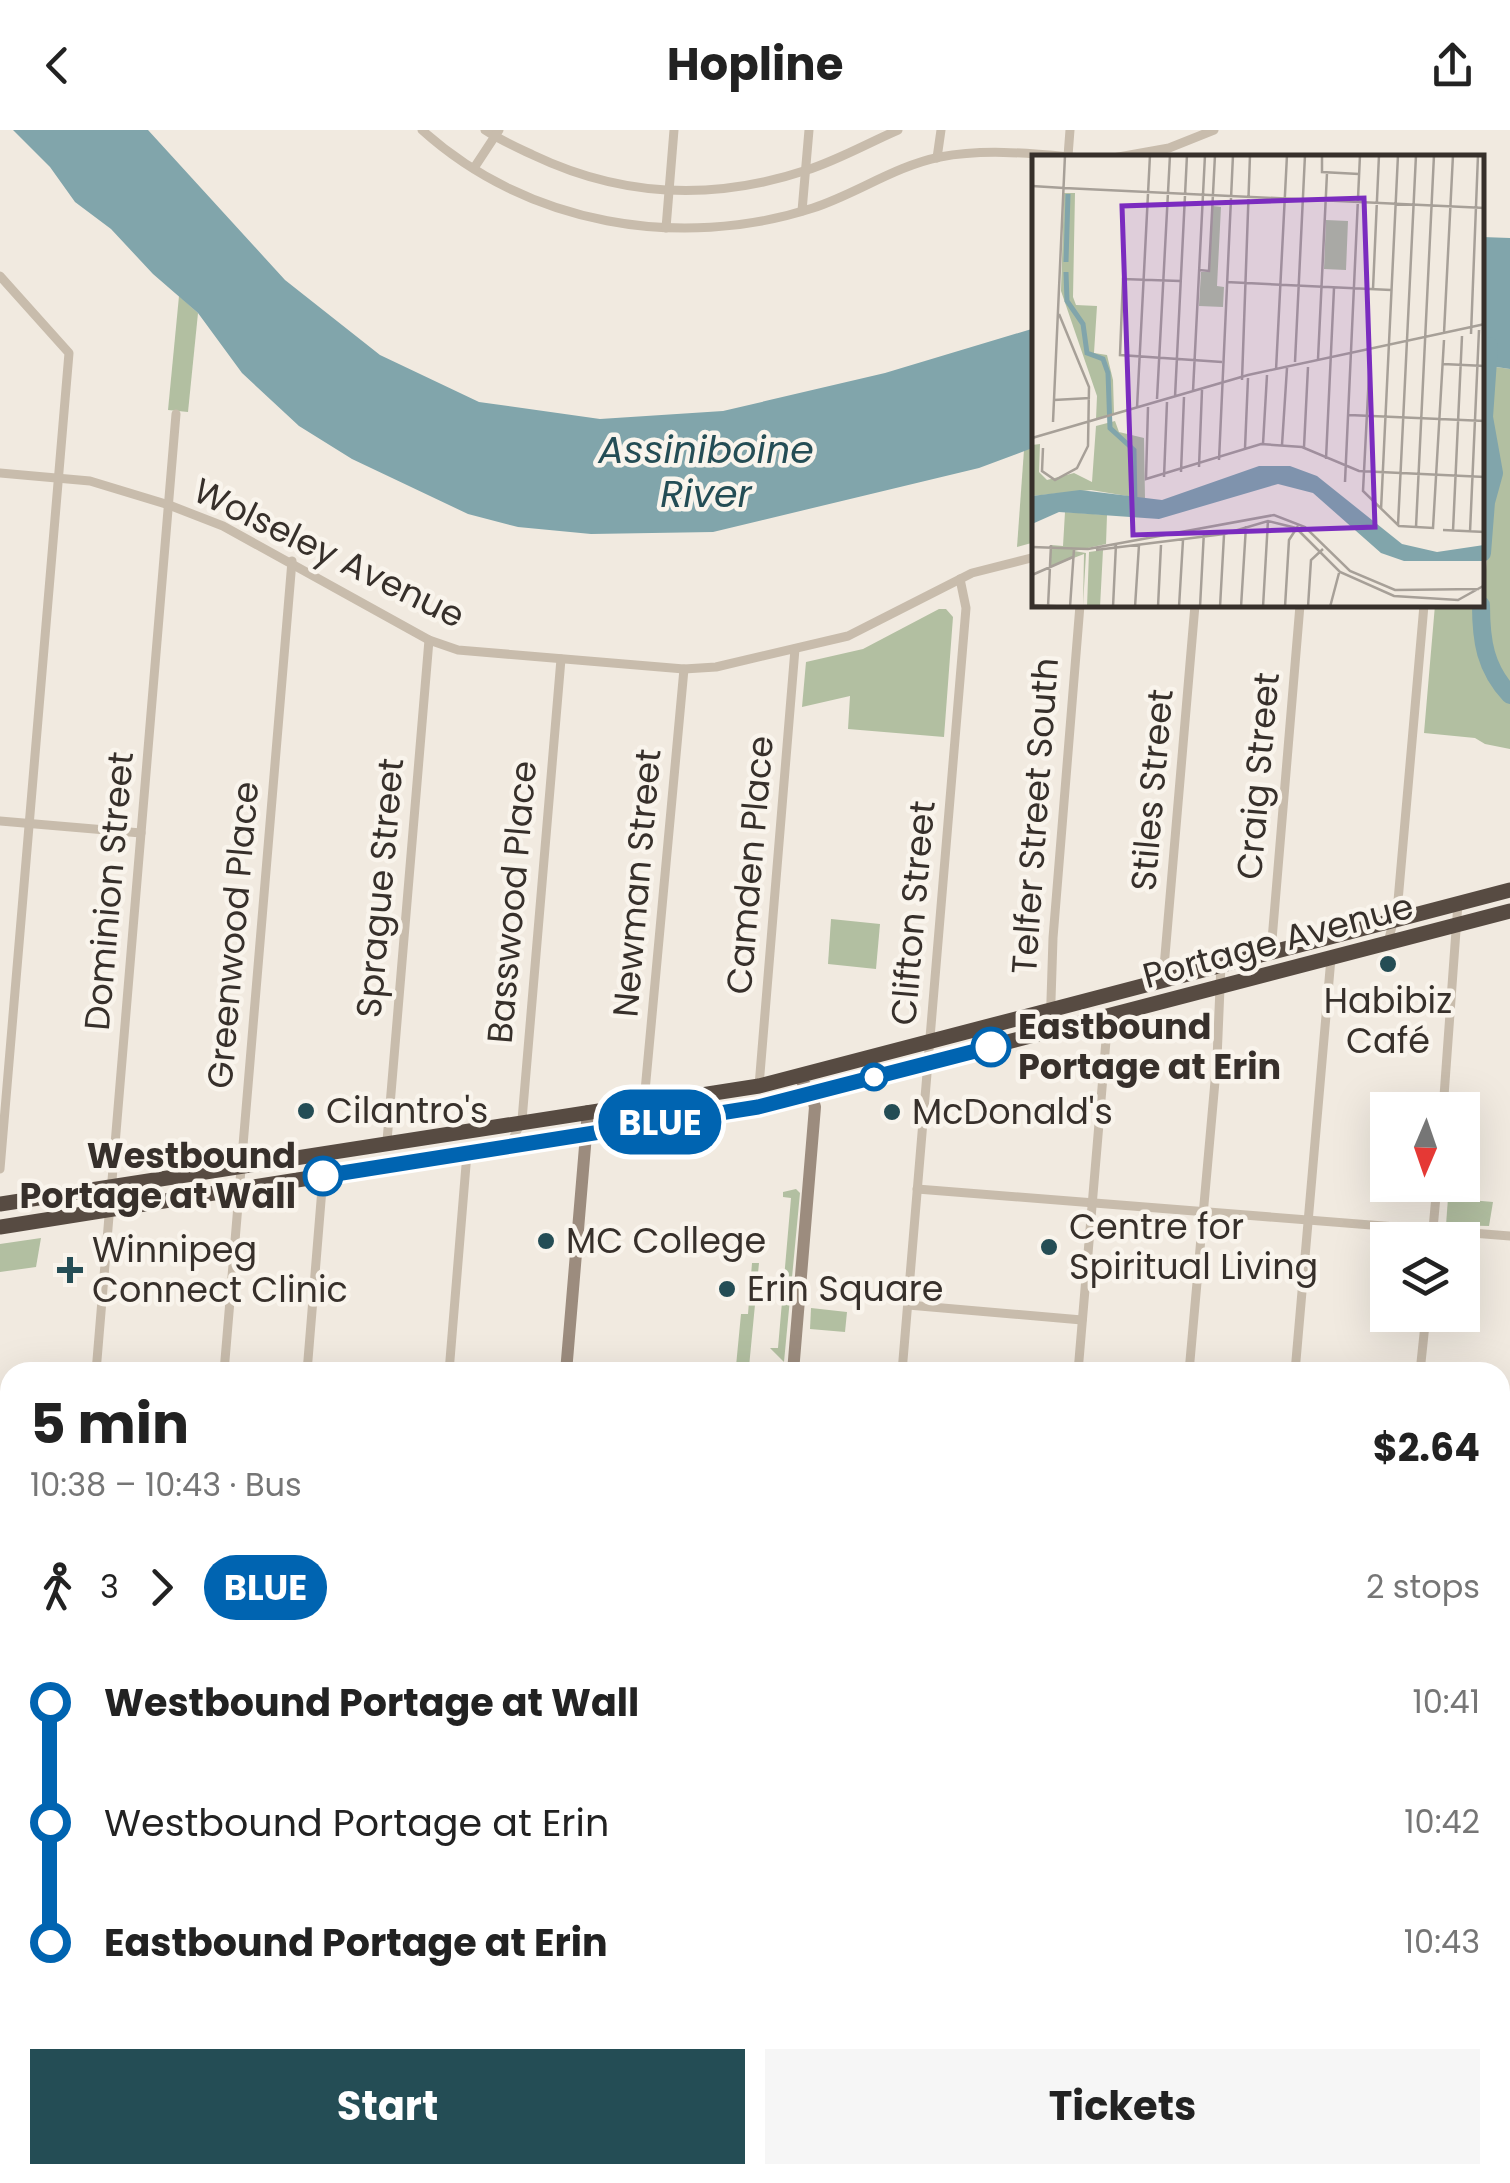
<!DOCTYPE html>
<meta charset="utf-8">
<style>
:root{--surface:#fff;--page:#f6f6f6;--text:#222;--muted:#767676;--accent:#244d55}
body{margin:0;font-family:Poppins,sans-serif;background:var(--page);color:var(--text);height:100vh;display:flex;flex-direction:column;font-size:38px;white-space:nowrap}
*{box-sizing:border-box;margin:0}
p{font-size:32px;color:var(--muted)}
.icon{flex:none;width:55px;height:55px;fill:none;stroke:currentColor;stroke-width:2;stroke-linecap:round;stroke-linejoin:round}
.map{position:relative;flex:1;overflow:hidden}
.panel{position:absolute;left:0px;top:1232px;width:1510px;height:822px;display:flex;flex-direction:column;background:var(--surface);border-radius:30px 30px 0 0;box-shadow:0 10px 40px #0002}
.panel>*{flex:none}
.badge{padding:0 20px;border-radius:32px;font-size:35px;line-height:65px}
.needle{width:65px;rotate:182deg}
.fabs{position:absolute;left:1370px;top:962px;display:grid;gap:20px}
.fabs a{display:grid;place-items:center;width:110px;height:110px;border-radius:0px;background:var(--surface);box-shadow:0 10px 40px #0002;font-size:50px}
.map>.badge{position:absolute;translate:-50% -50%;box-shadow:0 0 0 5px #fff}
.legs{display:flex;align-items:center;gap:15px;height:110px;padding:0 30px;font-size:32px}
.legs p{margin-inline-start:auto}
.summary{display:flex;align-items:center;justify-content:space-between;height:170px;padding:0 30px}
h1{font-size:55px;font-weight:700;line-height:75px}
.action{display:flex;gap:20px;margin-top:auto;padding:20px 30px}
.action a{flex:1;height:115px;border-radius:0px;background:var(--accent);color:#fff;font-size:40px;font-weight:700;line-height:115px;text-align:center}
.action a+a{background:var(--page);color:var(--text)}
ul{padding:0 30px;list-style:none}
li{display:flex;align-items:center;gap:35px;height:120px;font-size:38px}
li i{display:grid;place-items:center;width:15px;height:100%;margin:0 12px;background:currentColor}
li i::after{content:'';width:25px;height:25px;margin:-12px;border:8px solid;border-radius:50%;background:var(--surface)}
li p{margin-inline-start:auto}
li:first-child i{background:linear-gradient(#0000 50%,currentColor 0)}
li:last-child i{background:linear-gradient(currentColor 50%,#0000 0)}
header{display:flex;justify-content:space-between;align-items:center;height:130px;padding:0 30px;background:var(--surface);font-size:45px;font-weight:700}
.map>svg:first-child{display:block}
.green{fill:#b2bfa1}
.water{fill:#81a5ab}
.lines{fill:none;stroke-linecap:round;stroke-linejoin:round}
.river{stroke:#81a5ab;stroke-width:18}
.street{stroke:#c8bcac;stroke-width:9}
.secondary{stroke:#9c8c7e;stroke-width:12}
.highway{stroke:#574b42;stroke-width:15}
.rail{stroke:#37302b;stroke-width:2.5;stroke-dasharray:2.5 8;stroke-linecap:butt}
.line-1-casing{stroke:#fff;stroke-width:22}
.line-1{stroke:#0064b1;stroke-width:15}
.poi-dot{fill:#244d55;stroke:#f9f4ec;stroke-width:4}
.stop-1-dot{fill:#fff;stroke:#0064b1;stroke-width:5}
.labels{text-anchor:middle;stroke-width:9;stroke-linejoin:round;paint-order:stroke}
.street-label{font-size:35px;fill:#37302b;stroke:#f9f4ec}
.poi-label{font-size:35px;fill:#37302b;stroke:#f9f4ec;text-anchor:start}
.stop-label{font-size:35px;font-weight:bold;fill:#37302b;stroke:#f9f4ec;text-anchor:start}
.water-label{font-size:38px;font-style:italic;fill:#244d55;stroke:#f9f4ec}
.inset-river{fill:none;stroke:#81a5ab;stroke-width:5}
.inset-road{fill:none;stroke:#a7a098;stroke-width:2.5}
.view{fill:#7b2cbf;fill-opacity:0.15;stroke:#7b2cbf;stroke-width:5}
.inset-edge{fill:none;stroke:#37302b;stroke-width:5}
</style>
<header><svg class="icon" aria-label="back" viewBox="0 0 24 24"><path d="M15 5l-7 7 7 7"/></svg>Hopline<svg class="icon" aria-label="share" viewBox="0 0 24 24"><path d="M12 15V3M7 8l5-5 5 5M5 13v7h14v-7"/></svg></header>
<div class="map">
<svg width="1510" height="2053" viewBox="0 0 1510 2053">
<rect width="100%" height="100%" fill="#f1eae0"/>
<g class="green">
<polygon points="179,166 198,183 188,282 168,280"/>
<path d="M 1482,235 L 1510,239 L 1510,560 C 1469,509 1489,438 1491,378 L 1483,377 Z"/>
<polygon points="1035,317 1035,412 1017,417 1024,320"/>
<path d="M 1435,475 L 1477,475 C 1476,512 1482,543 1510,569 L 1510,619 L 1485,614 L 1475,608 L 1424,603 Z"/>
<polygon points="939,479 946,479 953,487 944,607 848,599 850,566 802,577 806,532 863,519"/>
<polygon points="831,789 880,794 876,839 828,834"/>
<polygon points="796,1059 800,1063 784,1232 770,1218 778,1218 791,1068 783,1067 783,1062"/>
<polygon points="1448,1068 1493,1072 1489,1096 1446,1095"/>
<polygon points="41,1108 36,1137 0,1142 0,1114"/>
<polygon points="752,1133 759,1133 749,1237 736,1236 741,1184 748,1184"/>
<polygon points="811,1178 847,1182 845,1202 810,1199"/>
</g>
<g class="water">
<polygon points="13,0 148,0 285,150 380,225 479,272 600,289 723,281 885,243 1035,198 1035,317 979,338 713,402 591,404 518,397 468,384 352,329 299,296 242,243 198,183 153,144 111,99 75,72 50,37"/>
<polygon points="1482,107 1510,108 1510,239 1483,235"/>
</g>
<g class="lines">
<g class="river">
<polyline points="1482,423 1486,372 1494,343 1484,287 1489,216"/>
<path d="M 1481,475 C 1481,511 1485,538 1510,565"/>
</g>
<g class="street">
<path d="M 422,0 C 527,95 680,121 813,78 C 856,64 895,36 940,27 C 987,18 1036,24 1083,28"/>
<path d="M 485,0 C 500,10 516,17 533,25 C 621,67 714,71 807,40 C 838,30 868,13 898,0"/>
<polyline points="1068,26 1070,0"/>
<polyline points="937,28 941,0"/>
<polyline points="1113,28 1169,18 1214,0"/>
<polyline points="474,38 499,0"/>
<polyline points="802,81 809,0"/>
<polyline points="666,98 674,0"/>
<polyline points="0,146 69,223 0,1039"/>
<polyline points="0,343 90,351 169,375 223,396 429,510 458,520 684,539 716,537 848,506 972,443 1035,427"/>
<polyline points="0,691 141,703"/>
<polyline points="1388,813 1398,771 1424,475"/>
<polyline points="1271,822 1300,475"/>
<polyline points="1163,849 1195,475"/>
<polyline points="1050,901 1053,808 1080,475"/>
<polyline points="759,956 795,519"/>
<polyline points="644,972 684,539"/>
<polyline points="1443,980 1458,773"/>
<polyline points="387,1011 429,510"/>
<polyline points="509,1017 522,990 561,529"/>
<polyline points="917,1059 1510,1106"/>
<polyline points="1432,1110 1437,1055"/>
<polyline points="908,1175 1082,1190"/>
<polyline points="96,1242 176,284"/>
<polyline points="224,1242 292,431"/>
<polyline points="307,1242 325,1022"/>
<polyline points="449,1242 467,1023"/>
<polyline points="902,1242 966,478 960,449"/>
<polyline points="1078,1242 1108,887"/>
<polyline points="1189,1242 1217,929 1221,834"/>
<polyline points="1295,1242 1331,828"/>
<polyline points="1420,1242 1426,1185"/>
<polyline points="0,1484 10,1485"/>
<polyline points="1500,1603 1510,1603"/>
<polyline points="27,2053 28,2045"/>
<polyline points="238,2053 239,2045"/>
<polyline points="380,2053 380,2045"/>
<polyline points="833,2053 834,2045"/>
<polyline points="945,2053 946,2045"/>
<polyline points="1009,2053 1010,2045"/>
<polyline points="1121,2053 1121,2045"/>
<polyline points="1227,2053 1228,2045"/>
<polyline points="1350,2053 1351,2045"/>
</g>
<g class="secondary">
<polyline points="566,1242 588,981"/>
<polyline points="793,1242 815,977 811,963 798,946"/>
<polyline points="0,2024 10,2024"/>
<polyline points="253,2045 339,2053"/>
<polyline points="496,2053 496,2045"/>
<polyline points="724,2053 724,2045"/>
</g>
<g class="highway">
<polyline points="0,1074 759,956 1510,760"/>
<polyline points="0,1097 758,977 1510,781"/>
</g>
<polyline class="rail" points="611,2053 611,2045"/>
</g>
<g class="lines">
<g class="line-1-casing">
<polyline id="line-1" points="323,1046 758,977 991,917"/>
</g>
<use href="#line-1" class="line-1"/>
</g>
<g class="poi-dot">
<circle cx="1388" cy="834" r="10"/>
<circle cx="306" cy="981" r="10"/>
<circle cx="892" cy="982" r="10"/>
<circle cx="546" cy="1111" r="10"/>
<circle cx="1049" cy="1117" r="10"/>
<path d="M65 1125h10v10h10v10h-10v10h-10v-10h-10v-10h10z"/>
<circle cx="727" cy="1159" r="10"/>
</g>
<g class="stop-1-dot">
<circle cx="991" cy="917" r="18"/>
<circle cx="874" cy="947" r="12"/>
<circle cx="323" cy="1046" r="18"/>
</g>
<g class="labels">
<g class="street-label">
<text transform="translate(329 423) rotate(26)" y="12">Wolseley Avenue</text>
<text transform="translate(1258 646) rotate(-85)" y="12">Craig Street</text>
<text transform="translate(1152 660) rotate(-85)" y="12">Stiles Street</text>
<text transform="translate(1035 686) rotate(-86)" y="12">Telfer Street South</text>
<text transform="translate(750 735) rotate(-85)" y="12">Camden Place</text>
<text transform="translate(637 753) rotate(-85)" y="12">Newman Street</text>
<text transform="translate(380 758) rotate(-85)" y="12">Sprague Street</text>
<text transform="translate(109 761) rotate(-85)" y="12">Dominion Street</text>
<text transform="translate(512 772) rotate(-85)" y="12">Basswood Place</text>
<text transform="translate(913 783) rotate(-85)" y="12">Clifton Street</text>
<text transform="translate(233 805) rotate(-85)" y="12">Greenwood Place</text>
<text transform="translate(1278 811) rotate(-15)" y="12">Portage Avenue</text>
</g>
<g class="poi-label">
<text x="1388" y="883" text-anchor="middle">Habibiz<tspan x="1388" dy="40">Café</tspan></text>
<text x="326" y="993">Cilantro's</text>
<text x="912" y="994">McDonald's</text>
<text x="1069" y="1109">Centre for<tspan x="1069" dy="40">Spiritual Living</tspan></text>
<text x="566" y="1123">MC College</text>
<text x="92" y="1132">Winnipeg<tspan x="92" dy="40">Connect Clinic</tspan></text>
<text x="747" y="1171">Erin Square</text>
</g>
<g class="stop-label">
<text x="1018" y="909">Eastbound<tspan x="1018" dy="40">Portage at Erin</tspan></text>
<text x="296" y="1038" text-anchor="end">Westbound<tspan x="296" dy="40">Portage at Wall</tspan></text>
</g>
<g class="water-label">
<text x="706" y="333">Assiniboine<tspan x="706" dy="44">River</tspan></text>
</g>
</g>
<g transform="translate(1032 25)">
<rect width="452" height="452" fill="#f1eae0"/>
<path d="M 32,38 L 43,38 L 41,142 L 44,150 L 65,151 L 62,198 L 75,200 L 81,225 L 82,258 L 64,264 L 65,241 L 29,136 ZM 181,51 L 189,52 L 185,131 L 192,132 L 191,152 L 167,151 L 169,117 L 177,117 ZM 294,65 L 316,66 L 314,115 L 292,114 ZM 83,266 L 87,277 L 112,283 L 113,344 L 59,335 L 0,341 L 0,290 L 8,289 L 7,317 L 15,325 L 42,318 L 60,327 L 64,271 ZM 33,357 L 75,360 L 74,389 L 42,396 L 54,398 L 51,451 L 52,399 L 18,412 L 19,390 L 31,391 ZM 71,395 L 68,452 L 55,452 L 57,397 Z" fill="#b2bfa1"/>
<path d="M 227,311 L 258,311 L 285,321 L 370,389 L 405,397 L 452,390 L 452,406 L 372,406 L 349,398 L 281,338 L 246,329 L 127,364 L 27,357 L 0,369 L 0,341 L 48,335 L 130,345 Z" fill="#81a5ab"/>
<path class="inset-river" d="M 34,107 L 36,39M 34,117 L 35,146 L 51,169 L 55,198 L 71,204 L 76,218 L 78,273 L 102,295 L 103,350"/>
<path class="inset-road" d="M 290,0 L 290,17 L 327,19M 0,31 L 32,33M 32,33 L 453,53M 167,115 L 177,116 L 183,0M 148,126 L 91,124 L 88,200 L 190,207M 194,127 L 359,135M 341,134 L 347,0M 412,178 L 421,0M 439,179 L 446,0M 338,200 L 331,336 L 367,371 L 401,373 L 412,185M 286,204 L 295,18M 263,207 L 273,0M 411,209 L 453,211M 244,215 L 255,0M 210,225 L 218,0M 161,236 L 173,0M 143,242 L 155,0M 125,244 L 138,0M 22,245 L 58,243M 116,252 L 114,324 L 229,289 L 270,292 L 327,316 L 453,322M 105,253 L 118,0M 317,260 L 453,266M 21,267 L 33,0M 0,283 L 216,220 L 453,169M 231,289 L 235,220M 250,290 L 255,213M 272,292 L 276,212M 11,293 L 10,316 L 23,325 L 45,313 L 56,291 L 57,232 L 27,159M 213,293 L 216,223M 294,304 L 302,133M 187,305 L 201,0M 167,312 L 170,235M 149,317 L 152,242M 132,322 L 135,247M 313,327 L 328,0M 349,355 L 366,0M 366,370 L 384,0M 384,372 L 402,0M 411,375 L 453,377M 421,376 L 430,181M 438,377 L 447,175M 0,392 L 56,394 L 242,360 L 273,372 L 318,416 L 363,435 L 447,434M 64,395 L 192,379 L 236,366 L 264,373 L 308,417 L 362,441 L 426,445 L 453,430M 0,420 L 41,402M 0,450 L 40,452M 16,452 L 19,390M 38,452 L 42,394M 81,452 L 84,389M 103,452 L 107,390M 126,452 L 129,390M 147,452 L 151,385M 168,452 L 172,376M 188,452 L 192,380M 209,452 L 214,371M 231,452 L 236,365M 253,452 L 257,385 L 266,371M 276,452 L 279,405 L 291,394M 298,452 L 307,418"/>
<path class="view" d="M 332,43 L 343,372 L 101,380 L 90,51 Z"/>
<rect width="452" height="452" class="inset-edge"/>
</g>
</svg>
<div class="fabs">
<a><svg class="needle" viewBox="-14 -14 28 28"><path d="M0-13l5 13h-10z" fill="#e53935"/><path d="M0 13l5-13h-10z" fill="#767676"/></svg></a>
<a><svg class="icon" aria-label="layers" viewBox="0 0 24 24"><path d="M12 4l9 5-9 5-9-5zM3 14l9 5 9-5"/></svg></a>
</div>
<b class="badge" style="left:660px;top:992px;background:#0064b1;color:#fff">BLUE</b>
<section class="panel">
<div class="summary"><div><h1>5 min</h1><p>10:38 – 10:43 · Bus</p></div><b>$2.64</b></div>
<div class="legs"><svg class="icon" aria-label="walk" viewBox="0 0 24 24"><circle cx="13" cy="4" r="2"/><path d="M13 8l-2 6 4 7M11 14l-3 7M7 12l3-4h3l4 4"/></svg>3<svg class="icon" aria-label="forward" viewBox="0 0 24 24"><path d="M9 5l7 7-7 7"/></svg><b class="badge" style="background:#0064b1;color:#fff">BLUE</b><p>2 stops</p></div>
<ul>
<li><i style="color:#0064b1"></i><b>Westbound Portage at Wall</b><p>10:41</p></li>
<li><i style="color:#0064b1"></i><span>Westbound Portage at Erin</span><p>10:42</p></li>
<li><i style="color:#0064b1"></i><b>Eastbound Portage at Erin</b><p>10:43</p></li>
</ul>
<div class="action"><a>Start</a><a>Tickets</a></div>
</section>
</div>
